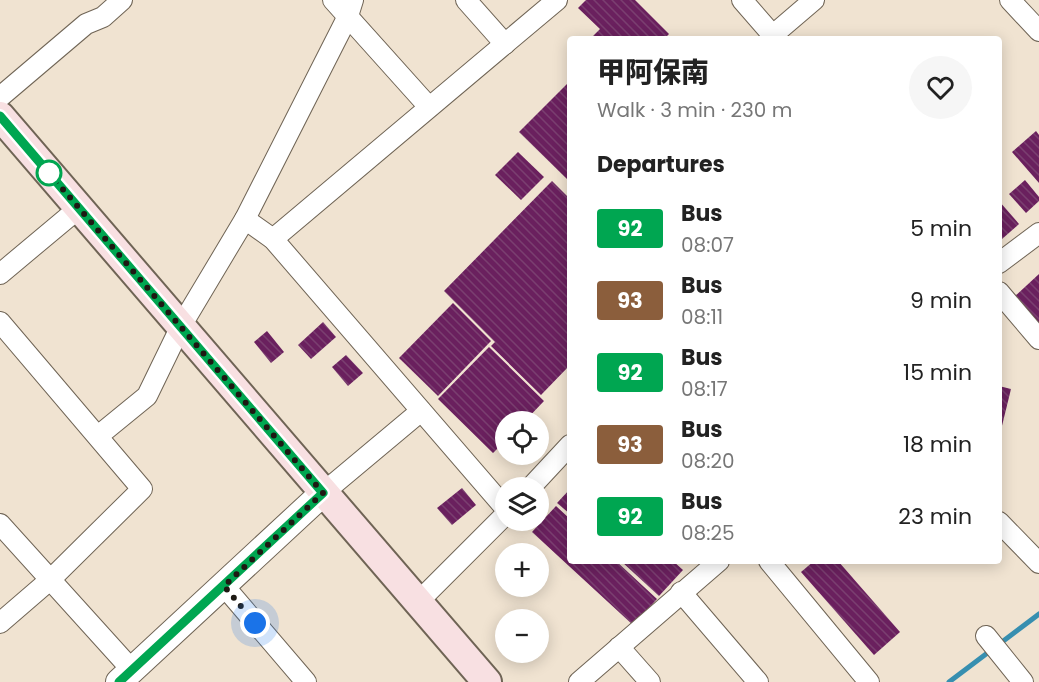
<!DOCTYPE html>
<meta charset="utf-8">
<style>
:root{--surface:#fff;--page:#f6f6f6;--text:#222;--muted:#767676}
body{margin:0;font-family:Poppins,"Noto Sans JP",sans-serif;background:var(--page);color:var(--text);height:100vh;display:flex;flex-direction:column;font-size:22px;white-space:nowrap}
*{box-sizing:border-box;margin:0}
p{font-size:20px;color:var(--muted)}
.icon{flex:none;width:33px;height:33px;fill:none;stroke:currentColor;stroke-width:2;stroke-linecap:round;stroke-linejoin:round}
.map{position:relative;flex:1;overflow:hidden}
.panel{position:absolute;left:567px;top:36px;width:435px;height:528px;display:flex;flex-direction:column;background:var(--surface);border-radius:6px;box-shadow:0 3px 15px #0003}
.panel>*{flex:none}
.badge{padding:0 12px;border-radius:4px;font-size:21px;line-height:39px}
.tools{position:absolute;left:495px;top:411px;display:grid;gap:12px}
.tools a{display:grid;place-items:center;width:54px;height:54px;border-radius:50%;background:var(--surface);box-shadow:0 3px 15px #0003;font-size:30px}
.you{position:absolute;width:30px;height:30px;margin:-15px;border:4px solid #fff;border-radius:50%;background:#1a73e8;box-shadow:0 0 0 9px #1a73e833}
.map>.badge{position:absolute;translate:-50% -50%;box-shadow:0 0 0 3px #fff}
h2{padding:0 30px;font-size:22px;line-height:54px}
.round{display:grid;place-items:center;flex:none;width:63px;height:63px;border-radius:32px;background:var(--page)}
.overview{display:flex;align-items:center;justify-content:space-between;height:102px;padding:0 30px}
h1{font-size:28px;font-weight:800;line-height:45px}
ul{padding:0;list-style:none}
li{display:flex;align-items:center;gap:18px;height:72px;padding:0 30px}
li div{flex:1}
li b{display:block;font-size:22px}
li em{font-style:normal}
li .badge{min-width:66px;font-weight:700;text-align:center}
.map>svg:first-child{display:block}
.lines{fill:none;stroke-linecap:round;stroke-linejoin:round}
.stream{stroke:#378fb0;stroke-width:5}
.building{fill:url(#building-back-hatch)}
.minor-casing{stroke:#6f6455;stroke-width:22}
.tertiary-casing{stroke:#6f6455;stroke-width:28}
.secondary-casing{stroke:#6f6455;stroke-width:32}
.minor{stroke:#fff;stroke-width:20}
.tertiary{stroke:#fff;stroke-width:26}
.secondary{stroke:#f8e0e2;stroke-width:28}
.line-casing{stroke:#fff;stroke-width:14}
.line{stroke:#00a651;stroke-width:9}
.walk{stroke:#1e1913;stroke-width:6;stroke-dasharray:0 10.8}
.stop-dot{fill:#fff;stroke:#00a651;stroke-width:3}
</style>
<div class="map">
<svg width="1039" height="682" viewBox="0 0 1039 682">
<defs>
<pattern id="building-back-hatch" width="6" height="6" patternUnits="userSpaceOnUse" patternTransform="scale(1.5)"><rect width="6" height="6" fill="#6a205e"/><path d="M-1 5l2 2M0 0l6 6M5-1l2 2" fill="none" stroke="#7a3f70"/></pattern>
</defs>
<rect width="100%" height="100%" fill="#f0e3d1"/>
<g class="lines">
<polyline class="stream" points="949,682 1039,614"/>
</g>
<g class="building">
<polygon points="586,0 635,0 669,34 664,39 590,39 600,29 578,8"/>
<polygon points="570,81 570,182 519,132"/>
<polygon points="1036,131 1039,135 1039,183 1012,152"/>
<polygon points="518,152 544,177 521,200 495,175"/>
<polygon points="1025,180 1039,197 1039,201 1026,213 1009,194"/>
<polygon points="552,181 570,199 570,365 541,395 491,346 495,342 444,291"/>
<polygon points="999,201 1019,224 1002,239 999,235"/>
<polygon points="1039,274 1039,324 1014,297"/>
<polygon points="453,303 491,341 438,396 399,358"/>
<polygon points="323,322 336,337 311,359 298,345"/>
<polygon points="267,331 284,352 271,363 254,342"/>
<polygon points="489,347 544,401 524,422 506,422 506,440 493,453 438,399"/>
<polygon points="346,355 363,373 348,386 332,367"/>
<polygon points="999,386 1011,389 1000,434 999,434"/>
<polygon points="462,488 476,505 452,525 437,508"/>
<polygon points="570,489 570,514 557,503"/>
<polygon points="556,506 570,519 570,561 616,561 657,599 633,625 532,532"/>
<polygon points="621,561 673,561 683,570 659,596"/>
<polygon points="814,561 838,561 900,632 874,655 801,572"/>
</g>
<g class="lines">
<g class="minor-casing">
<g id="minor">
<polyline points="333,0 429,107"/>
<polyline points="466,0 505,44"/>
<polyline points="742,0 776,39"/>
<polyline points="1010,0 1039,31"/>
<polyline points="773,35 814,0"/>
<polyline points="0,97 86,24 103,17 122,0"/>
<polyline points="245,219 273,239 506,509"/>
<polyline points="273,239 557,0"/>
<polyline points="999,263 1039,233"/>
<polyline points="0,274 79,208"/>
<polyline points="999,292 1039,339"/>
<polyline points="0,322 142,489 51,579 0,623"/>
<polyline points="98,436 147,396 181,326 245,219 348,16 353,0"/>
<polyline points="530,488 570,445"/>
<polyline points="323,493 421,411"/>
<polyline points="999,522 1039,563"/>
<polyline points="0,524 132,670"/>
<polyline points="769,561 869,682"/>
<polyline points="224,586 306,682"/>
<polyline points="681,592 758,682"/>
<polyline points="419,601 506,514"/>
<polyline points="986,636 1023,682"/>
<polyline points="619,647 650,682"/>
<polyline points="579,682 719,561"/>
</g>
</g>
<g class="tertiary-casing">
<polyline id="tertiary" points="119,682 323,493"/>
</g>
<g class="secondary-casing">
<polyline id="secondary" points="0,116 487,682"/>
</g>
<use href="#minor" class="minor"/>
<use href="#tertiary" class="tertiary"/>
<use href="#secondary" class="secondary"/>
</g>
<g class="lines">
<g class="line-casing">
<polyline id="line" points="0,116 323,493 119,682"/>
</g>
<use href="#line" class="line"/>
<polyline class="walk" points="49,173 323,493 224,586 255,623"/>
</g>
<circle class="stop-dot" cx="49" cy="173" r="12"/>
</svg>
<div class="tools">
<a><svg class="icon" aria-label="locate" viewBox="0 0 24 24"><circle cx="12" cy="12" r="6"/><path d="M12 2v4M12 18v4M2 12h4M18 12h4"/></svg></a>
<a><svg class="icon" aria-label="layers" viewBox="0 0 24 24"><path d="M12 4l9 5-9 5-9-5zM3 14l9 5 9-5"/></svg></a>
<a>+</a>
<a>−</a>
</div>
<div class="you" style="left:255px;top:623px"></div>
<section class="panel">
<div class="overview"><div><h1>甲阿保南</h1><p>Walk · 3 min · 230 m</p></div><a class="round"><svg class="icon" aria-label="heart" viewBox="0 0 24 24"><path d="M12 20l-8-8c-3-5 5-10 8-4 3-6 11-1 8 4z"/></svg></a></div>
<h2>Departures</h2>
<ul>
<li><span class="badge" style="background:#00a651;color:#fff">92</span><div><b>Bus</b><p>08:07</p></div><em>5 min</em></li>
<li><span class="badge" style="background:#8b5e3c;color:#fff">93</span><div><b>Bus</b><p>08:11</p></div><em>9 min</em></li>
<li><span class="badge" style="background:#00a651;color:#fff">92</span><div><b>Bus</b><p>08:17</p></div><em>15 min</em></li>
<li><span class="badge" style="background:#8b5e3c;color:#fff">93</span><div><b>Bus</b><p>08:20</p></div><em>18 min</em></li>
<li><span class="badge" style="background:#00a651;color:#fff">92</span><div><b>Bus</b><p>08:25</p></div><em>23 min</em></li>
</ul>
</section>
</div>
